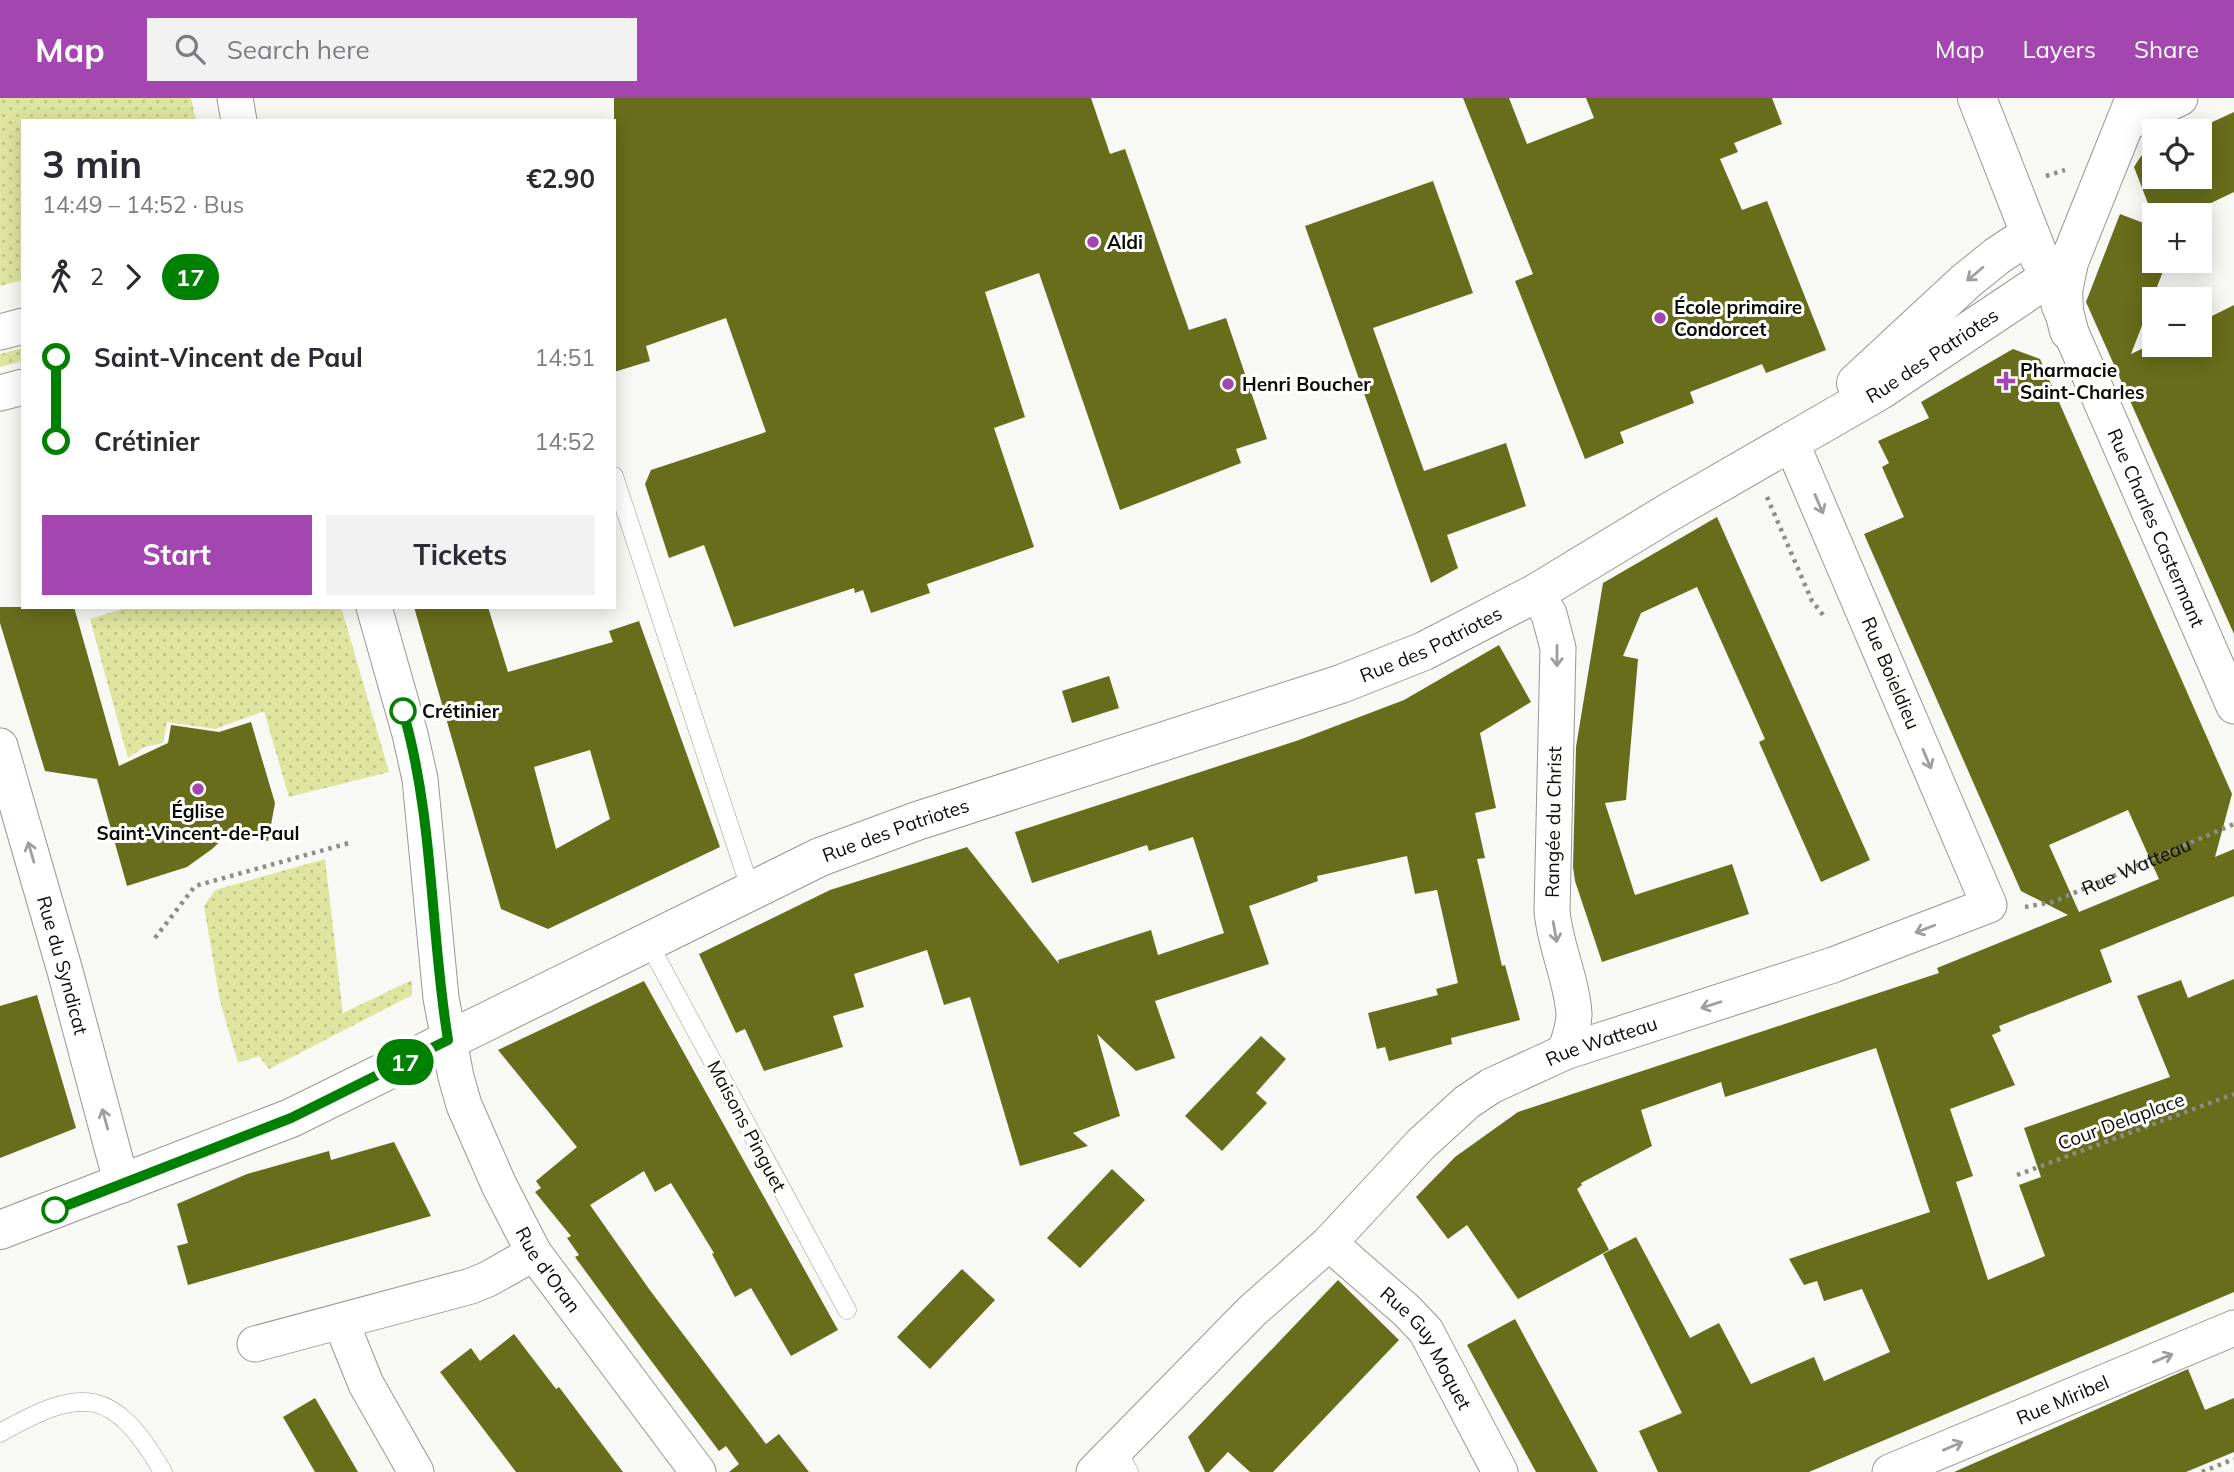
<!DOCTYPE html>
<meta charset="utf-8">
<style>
:root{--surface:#fff;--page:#f2f2f3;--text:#2b2b33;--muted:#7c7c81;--accent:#a446b0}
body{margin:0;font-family:Mulish,sans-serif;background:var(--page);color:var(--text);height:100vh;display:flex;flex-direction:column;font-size:26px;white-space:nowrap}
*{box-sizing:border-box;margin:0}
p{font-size:23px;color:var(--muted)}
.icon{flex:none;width:38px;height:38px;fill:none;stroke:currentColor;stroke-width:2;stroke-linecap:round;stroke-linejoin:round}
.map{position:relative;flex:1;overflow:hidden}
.panel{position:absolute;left:21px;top:21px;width:595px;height:490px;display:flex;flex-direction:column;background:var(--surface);border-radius:0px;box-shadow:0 4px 18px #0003}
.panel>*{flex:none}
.badge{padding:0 14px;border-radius:23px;font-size:24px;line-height:46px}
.fabs{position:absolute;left:2142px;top:21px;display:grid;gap:14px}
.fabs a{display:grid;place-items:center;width:70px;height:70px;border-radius:0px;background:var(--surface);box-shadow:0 4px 18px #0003;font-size:35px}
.map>.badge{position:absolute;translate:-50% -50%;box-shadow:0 0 0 4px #fff}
.legs{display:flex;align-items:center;gap:10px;height:77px;padding:0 21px;font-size:23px}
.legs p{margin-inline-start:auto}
.summary{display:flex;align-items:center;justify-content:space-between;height:119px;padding:0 21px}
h1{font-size:38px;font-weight:700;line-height:52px}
.primary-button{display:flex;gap:14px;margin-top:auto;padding:14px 21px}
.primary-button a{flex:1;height:80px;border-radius:0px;background:var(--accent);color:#fff;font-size:28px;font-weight:700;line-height:80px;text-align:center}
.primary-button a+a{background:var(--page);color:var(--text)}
ul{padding:0 21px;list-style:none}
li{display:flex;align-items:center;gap:24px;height:84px;font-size:26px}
li i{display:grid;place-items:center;width:10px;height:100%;margin:0 9px;background:currentColor}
li i::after{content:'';width:18px;height:18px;margin:-9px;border:5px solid;border-radius:50%;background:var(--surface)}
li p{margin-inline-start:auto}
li:first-child i{background:linear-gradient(#0000 50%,currentColor 0)}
li:last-child i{background:linear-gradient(currentColor 50%,#0000 0)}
header{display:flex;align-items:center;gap:42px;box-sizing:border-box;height:98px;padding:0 35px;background:var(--accent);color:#fff}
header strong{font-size:33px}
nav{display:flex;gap:38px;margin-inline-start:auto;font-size:24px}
.search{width:490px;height:63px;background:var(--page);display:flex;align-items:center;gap:18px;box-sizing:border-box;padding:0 24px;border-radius:0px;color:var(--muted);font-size:26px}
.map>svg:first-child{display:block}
.grass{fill:url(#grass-dots)}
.building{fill:#686d1b;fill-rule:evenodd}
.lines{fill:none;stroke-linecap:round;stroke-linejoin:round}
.service-casing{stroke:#979794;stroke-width:19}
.minor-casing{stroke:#979794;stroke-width:37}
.tertiary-casing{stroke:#979794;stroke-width:40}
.path{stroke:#8c8d8a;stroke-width:4.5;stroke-dasharray:3.5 5;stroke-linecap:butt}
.service{stroke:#fff;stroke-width:18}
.minor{stroke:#fff;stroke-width:35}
.tertiary{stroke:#fff;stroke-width:38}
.oneway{stroke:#9d9e9d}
.line-1-casing{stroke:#fff;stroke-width:16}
.line-1{stroke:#008001;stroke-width:10}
.poi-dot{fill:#a446b0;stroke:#fffffe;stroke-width:2.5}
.stop-1-dot{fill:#fff;stroke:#008001;stroke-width:3.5}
.labels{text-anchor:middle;stroke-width:6;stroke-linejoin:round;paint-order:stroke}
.poi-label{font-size:19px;font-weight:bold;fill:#0b0c0a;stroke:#fffffe;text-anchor:start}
.street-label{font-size:19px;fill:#0b0c0a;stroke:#fffffe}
.stop-label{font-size:19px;font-weight:bold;fill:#0b0c0a;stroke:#fffffe;text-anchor:start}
</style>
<header>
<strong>Map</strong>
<div class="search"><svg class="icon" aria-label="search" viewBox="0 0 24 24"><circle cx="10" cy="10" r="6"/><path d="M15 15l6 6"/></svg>Search here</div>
<nav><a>Map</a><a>Layers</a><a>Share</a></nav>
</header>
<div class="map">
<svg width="2234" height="1374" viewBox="0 0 2234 1374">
<defs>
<pattern id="grass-dots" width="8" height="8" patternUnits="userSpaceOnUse" patternTransform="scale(1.75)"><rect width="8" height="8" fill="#dee59f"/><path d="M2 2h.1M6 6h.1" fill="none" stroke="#bdc388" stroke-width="1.8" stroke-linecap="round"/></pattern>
</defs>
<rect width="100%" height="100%" fill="#f8f9f5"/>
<g class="grass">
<polygon points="0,0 191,0 196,23 23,23 23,182 0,188"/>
<polygon points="23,250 23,263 0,269 0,256"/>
<polygon points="129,509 341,509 389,674 289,699 264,613 215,631 167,624 163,645 144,649 128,660 90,521"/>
<polygon points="325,761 343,915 412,882 412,897 269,971 259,958 238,965 220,903 204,808 215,792"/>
</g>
<g class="building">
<polygon points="614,0 1091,0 1110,56 1125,51 1189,232 1226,220 1267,341 1236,351 1241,365 1120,412 1039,175 985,194 1025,319 994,330 1034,449 927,486 930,495 871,515 863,492 855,495 854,490 734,529 704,447 669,460 645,386 651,372 766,334 726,220 646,248 650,263 614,274"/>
<polygon points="1463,0 1509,0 1527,46 1594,20 1586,0 1772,0 1782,26 1734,45 1738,54 1720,61 1742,112 1767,103 1826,252 1766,275 1762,266 1690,294 1694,305 1620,334 1624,345 1585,361 1515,183 1533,176"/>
<polygon points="2234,14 2234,94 2186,117 2154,117 2154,121 2134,69 2141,58 2154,52 2154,79 2200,79 2200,33 2193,33"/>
<polygon points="1433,83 1473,195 1373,230 1424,373 1506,345 1526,408 1447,437 1458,470 1431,485 1305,128"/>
<polygon points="2120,116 2154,129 2154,163 2167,163 2131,256 2154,245 2200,247 2200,224 2234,207 2234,536 2086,204"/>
<path d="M 2013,251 L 2040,261 L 2232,696 L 2215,759 L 2234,751 L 2234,798 L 2100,852 L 2112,884 L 1999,928 L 2001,933 L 1992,937 L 2015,987 L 1950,1011 L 1973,1078 L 1956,1084 L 1988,1182 L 2045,1158 L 2019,1087 L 2041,1079 L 2024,1030 L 2170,979 L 2137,898 L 2181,882 L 2188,900 L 2234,881 L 2234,1194 L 1809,1374 L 1658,1374 L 1639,1333 L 1682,1315 L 1603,1156 L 1636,1139 L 1690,1240 L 1719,1225 L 1751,1286 L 1814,1259 L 1824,1283 L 1890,1254 L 1862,1191 L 1824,1203 L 1817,1183 L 1804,1187 L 1789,1161 L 1930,1114 L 1876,950 L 1725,999 L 1721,984 L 1641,1012 L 1652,1048 L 1581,1085 L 1582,1087 L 1577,1091 L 1609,1152 L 1518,1201 L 1467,1127 L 1448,1141 L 1416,1099 L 1455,1059 L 1518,1014 L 1939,875 L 1937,870 L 2068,817 L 2021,793 L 1864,436 L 1904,419 L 1882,369 L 1889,365 L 1878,343 L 1929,320 L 1921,304 ZM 2128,712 L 2159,781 L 2079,814 L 2049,747 Z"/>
<polygon points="1717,419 1870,762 1821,784 1759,644 1765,641 1697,489 1641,515 1623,558 1638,561 1626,702 1605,705 1635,797 1732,766 1749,816 1602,864 1575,783 1573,769 1576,649 1603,485"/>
<polygon points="0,509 74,509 119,668 168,645 171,627 219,634 251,624 275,705 268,743 228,736 212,751 187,769 127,788 97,681 45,673 0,525"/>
<path d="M 414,509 L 488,509 L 508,574 L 613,544 L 609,533 L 639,523 L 720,749 L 548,831 L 501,811 ZM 590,652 L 610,721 L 556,751 L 534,669 Z"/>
<polygon points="1499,547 1531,604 1480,635 1496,710 1475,715 1485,760 1477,761 1502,868 1505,867 1520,922 1451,940 1452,946 1389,963 1385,949 1377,951 1368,915 1438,897 1436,891 1458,885 1437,792 1415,796 1407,758 1317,778 1318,783 1249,808 1269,866 1155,903 1175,960 1136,973 1097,936 1120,1018 1073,1035 1088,1048 1020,1068 970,899 944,907 927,852 854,876 864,909 833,918 843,949 764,973 745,931 736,935 699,856 830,792 967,749 1059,866 1058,862 1151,832 1158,857 1224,835 1193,739 1149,753 1147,747 1032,785 1015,734 1299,642 1404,602"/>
<polygon points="1109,578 1119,610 1072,625 1062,593"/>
<polygon points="644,883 838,1232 791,1258 751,1190 735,1199 712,1156 714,1155 671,1085 655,1094 644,1073 590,1107 649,1191 766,1346 779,1336 809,1374 729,1374 739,1366 726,1348 719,1353 646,1256 575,1159 579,1157 567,1140 571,1138 535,1094 541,1090 536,1083 577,1049 498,952"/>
<polygon points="37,897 76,1030 0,1060 0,908"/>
<polygon points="1261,938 1286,961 1256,995 1267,1005 1222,1053 1185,1018"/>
<polygon points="394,1044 431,1118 188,1187 177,1148 188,1145 177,1106 247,1076 329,1053 331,1062"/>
<polygon points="1112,1071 1145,1102 1080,1170 1047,1140"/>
<polygon points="962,1171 995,1202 930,1271 897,1239"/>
<polygon points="1338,1182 1399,1242 1273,1374 1250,1374 1228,1354 1209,1374 1205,1374 1188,1339"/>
<polygon points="1515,1221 1536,1260 1598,1374 1536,1374 1488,1286 1467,1247"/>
<polygon points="514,1236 556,1291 559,1289 623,1374 516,1374 440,1274 471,1250 480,1263"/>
<polygon points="2188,1271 2205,1312 2234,1300 2234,1354 2186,1374 1954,1374"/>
<polygon points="315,1300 358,1374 315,1374 283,1319"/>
</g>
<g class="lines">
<g class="service-casing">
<g id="service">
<polyline points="614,378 751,793"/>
<polyline points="648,844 847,1212"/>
<path d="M 0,1335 C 83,1288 113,1289 163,1374"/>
<polyline points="1117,1351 1129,1374"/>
</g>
</g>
<g class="minor-casing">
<g id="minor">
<polyline points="235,0 239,23"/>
<polyline points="2125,26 2180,0"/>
<path id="s2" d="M 2059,207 L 2234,608"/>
<polyline points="0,234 23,228"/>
<polyline points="0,295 23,289"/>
<path d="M 1536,495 L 1549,516 L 1558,550 L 1552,813 C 1555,848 1572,882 1574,916 C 1574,929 1569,942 1565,954"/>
<path id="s3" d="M 374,509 L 410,636 L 420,681 L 441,900 L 456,979 L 464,1007 L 499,1087 L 534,1155 L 698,1374"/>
<path id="s4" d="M 0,648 L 65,873 L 122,1087"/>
<path id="s5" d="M 1329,1145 L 1407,1213 L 1426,1233 L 1500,1374"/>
<polyline points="341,1224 366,1286 416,1374"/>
<polyline points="255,1246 471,1188 488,1181 534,1155"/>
<path id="s6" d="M 1094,1374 L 1252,1213 L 1329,1145 L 1421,1046 L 1467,1004 L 1491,988 L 1565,954 L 1833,867 L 1989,807 L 1791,344"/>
<path id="s7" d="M 1890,1374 L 2234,1230"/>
</g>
</g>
<g class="tertiary-casing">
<g id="tertiary">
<polyline points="1977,0 2040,161"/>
<polyline points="2069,233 2064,213 2063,193 2069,164 2135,0"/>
<polyline points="1856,285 1966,183 1997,158 2030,136"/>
<path id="s8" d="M 0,1132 L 291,1020 L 820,759 L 917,723 L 1341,586 L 1424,553 L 1536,495 L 1671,413 L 1879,293 L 2048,180 L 2069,164"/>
</g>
</g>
<g class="path">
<polyline points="2046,78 2065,72"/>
<polyline points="1767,399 1812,503 1823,517"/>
<path id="s1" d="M 2025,809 L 2053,804 L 2234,726"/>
<polyline points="155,840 195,788 349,745"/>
<polyline points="2017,1077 2234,996"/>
<polyline points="2202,1374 2234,1361"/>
</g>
<use href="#service" class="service"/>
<use href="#minor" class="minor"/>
<use href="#tertiary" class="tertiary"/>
</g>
<defs><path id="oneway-shaft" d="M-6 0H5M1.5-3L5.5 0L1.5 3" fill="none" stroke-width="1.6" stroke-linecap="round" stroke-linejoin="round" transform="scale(1.75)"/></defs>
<g class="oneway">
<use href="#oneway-shaft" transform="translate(1975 176) rotate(140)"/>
<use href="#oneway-shaft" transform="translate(1819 406) rotate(67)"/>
<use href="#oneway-shaft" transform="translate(1557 558) rotate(90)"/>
<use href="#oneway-shaft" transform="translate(1927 661) rotate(67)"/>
<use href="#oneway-shaft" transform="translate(31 754) rotate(-106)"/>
<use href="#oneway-shaft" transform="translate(1925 831) rotate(159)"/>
<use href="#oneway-shaft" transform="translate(1555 834) rotate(80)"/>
<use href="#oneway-shaft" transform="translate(1711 907) rotate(162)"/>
<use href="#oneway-shaft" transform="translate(105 1021) rotate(-105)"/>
<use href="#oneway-shaft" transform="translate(2163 1260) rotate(-23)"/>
<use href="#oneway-shaft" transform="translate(1953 1348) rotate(-23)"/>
</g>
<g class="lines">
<g class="line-1-casing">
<path id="line-1" d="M 55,1112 L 291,1020 L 448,942 C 430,832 434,720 403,613"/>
</g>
<use href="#line-1" class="line-1"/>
</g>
<g class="poi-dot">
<circle cx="1093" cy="144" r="7"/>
<circle cx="1660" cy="220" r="7"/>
<path d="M2002.5 272.5h7v7h7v7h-7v7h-7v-7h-7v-7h7z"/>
<circle cx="1228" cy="286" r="7"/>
<circle cx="198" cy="691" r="7"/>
</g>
<g class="stop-1-dot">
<circle cx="403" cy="613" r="12"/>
<circle cx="55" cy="1112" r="12"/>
</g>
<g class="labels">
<g class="poi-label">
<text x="1107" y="151">Aldi</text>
<text x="1674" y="216">École primaire<tspan x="1674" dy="22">Condorcet</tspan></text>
<text x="2020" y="279">Pharmacie<tspan x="2020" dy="22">Saint-Charles</tspan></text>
<text x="1242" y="293">Henri Boucher</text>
<text x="198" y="720" text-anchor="middle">Église<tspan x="198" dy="22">Saint-Vincent-de-Paul</tspan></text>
</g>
<g class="street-label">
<text dy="7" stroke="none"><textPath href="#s8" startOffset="2128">Rue des Patriotes</textPath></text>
<text dy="7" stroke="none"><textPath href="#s2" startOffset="243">Rue Charles Castermant</textPath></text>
<text dy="7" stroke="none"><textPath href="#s8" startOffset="1549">Rue des Patriotes</textPath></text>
<text transform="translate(1891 575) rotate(67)" y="7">Rue Boieldieu</text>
<text transform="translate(1553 724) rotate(-89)" y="7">Rangée du Christ</text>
<text dy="7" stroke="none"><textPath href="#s8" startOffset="982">Rue des Patriotes</textPath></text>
<text dy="7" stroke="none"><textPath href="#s1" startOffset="119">Rue Watteau</textPath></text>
<text dy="7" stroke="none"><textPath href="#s4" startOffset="228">Rue du Syndicat</textPath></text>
<text dy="7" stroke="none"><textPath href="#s6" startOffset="674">Rue Watteau</textPath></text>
<text transform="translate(2121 1023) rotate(-20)" y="7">Cour Delaplace</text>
<text transform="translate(747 1028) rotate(62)" y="7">Maisons Pinguet</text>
<text dy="7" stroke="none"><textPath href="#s3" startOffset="693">Rue d'Oran</textPath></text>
<text dy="7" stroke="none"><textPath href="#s5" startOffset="145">Rue Guy Moquet</textPath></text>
<text dy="7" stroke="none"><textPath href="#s7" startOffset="187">Rue Miribel</textPath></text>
</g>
<g class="stop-label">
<text x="422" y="620">Crétinier</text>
</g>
</g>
</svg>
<div class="fabs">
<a><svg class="icon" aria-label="locate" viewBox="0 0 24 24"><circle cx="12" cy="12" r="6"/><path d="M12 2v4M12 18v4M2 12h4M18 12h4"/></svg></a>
<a>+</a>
<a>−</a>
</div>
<b class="badge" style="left:405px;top:964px;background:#008001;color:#fff">17</b>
<section class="panel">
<div class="summary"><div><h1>3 min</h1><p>14:49 – 14:52 · Bus</p></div><b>€2.90</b></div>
<div class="legs"><svg class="icon" aria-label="walk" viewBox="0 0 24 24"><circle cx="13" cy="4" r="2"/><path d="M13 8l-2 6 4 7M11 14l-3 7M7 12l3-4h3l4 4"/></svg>2<svg class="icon" aria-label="forward" viewBox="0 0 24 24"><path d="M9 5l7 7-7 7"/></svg><b class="badge" style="background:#008001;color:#fff">17</b></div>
<ul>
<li><i style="color:#008001"></i><b>Saint-Vincent de Paul</b><p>14:51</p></li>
<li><i style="color:#008001"></i><b>Crétinier</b><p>14:52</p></li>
</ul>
<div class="primary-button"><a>Start</a><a>Tickets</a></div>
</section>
</div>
